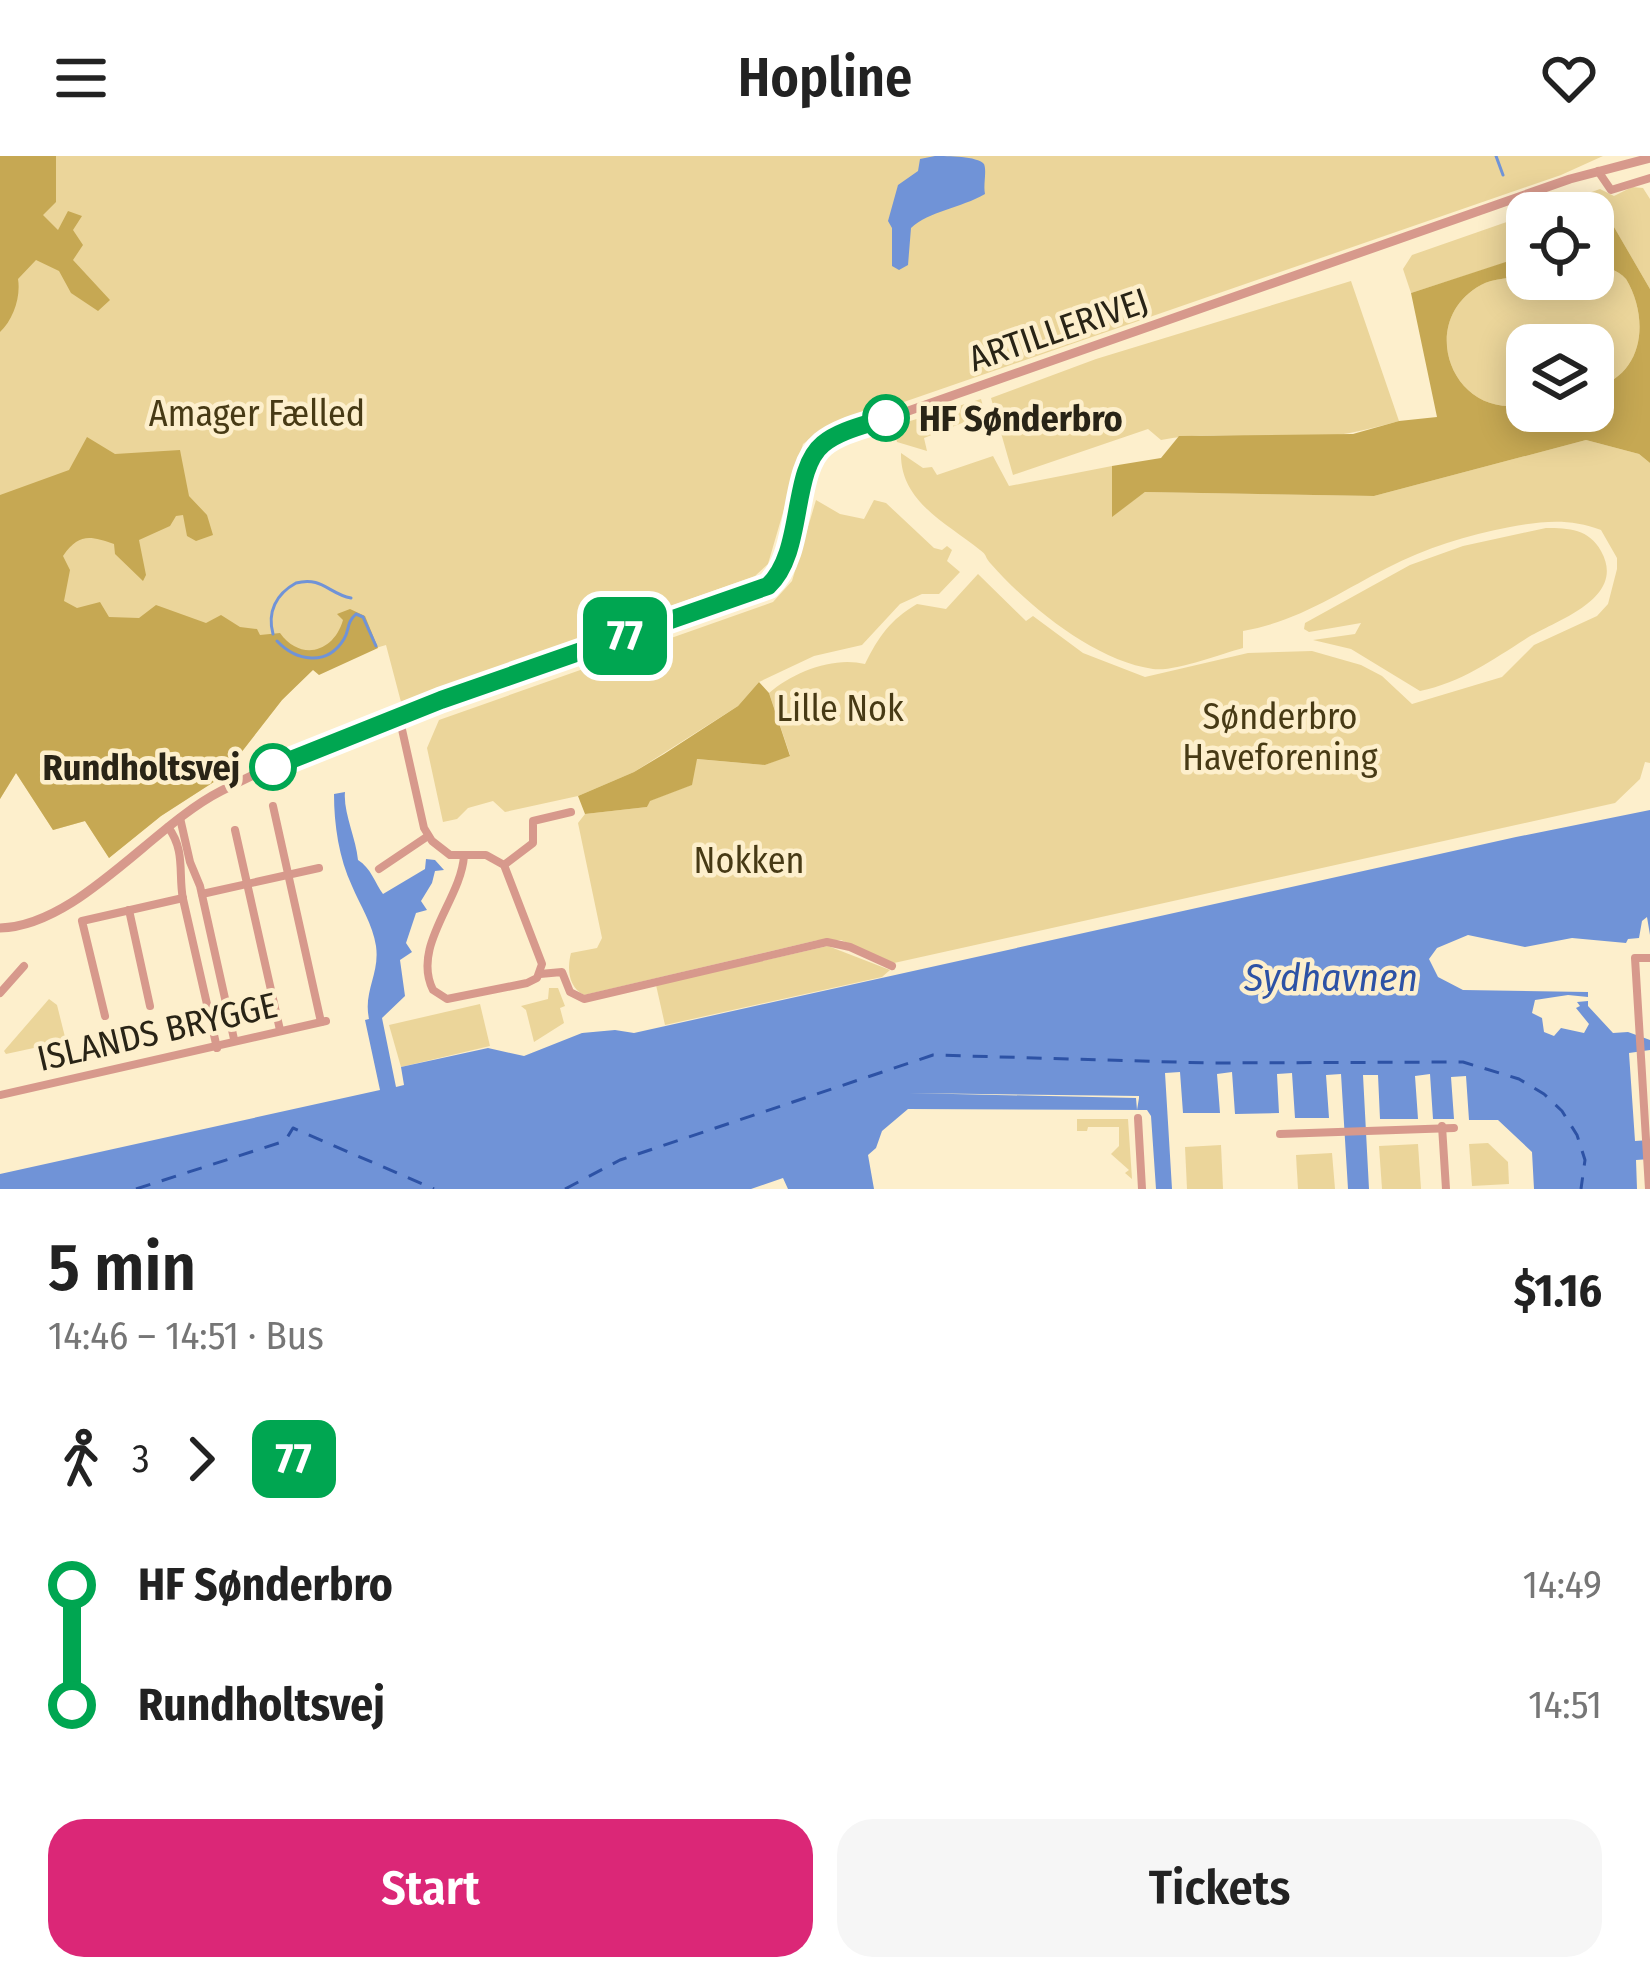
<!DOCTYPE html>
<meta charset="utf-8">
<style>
:root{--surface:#fff;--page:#f6f6f6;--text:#222;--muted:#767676;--accent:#db2777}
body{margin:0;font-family:"Fira Sans Condensed",sans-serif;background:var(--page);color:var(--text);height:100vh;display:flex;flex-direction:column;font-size:45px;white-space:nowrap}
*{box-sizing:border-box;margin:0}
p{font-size:39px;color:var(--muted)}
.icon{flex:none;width:66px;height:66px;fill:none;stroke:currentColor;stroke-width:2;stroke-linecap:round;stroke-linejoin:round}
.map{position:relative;height:1033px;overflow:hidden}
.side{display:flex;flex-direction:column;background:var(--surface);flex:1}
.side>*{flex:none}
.badge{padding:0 24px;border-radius:18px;font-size:42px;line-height:78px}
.buttons{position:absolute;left:1506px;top:36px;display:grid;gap:24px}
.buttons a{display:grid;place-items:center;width:108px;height:108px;border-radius:24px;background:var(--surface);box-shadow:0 6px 30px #0003;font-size:60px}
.map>.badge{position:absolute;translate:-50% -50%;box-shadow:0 0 0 6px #fff}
.legs{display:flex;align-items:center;gap:18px;height:132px;padding:0 48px;font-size:39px}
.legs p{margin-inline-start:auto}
.overview{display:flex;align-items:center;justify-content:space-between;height:204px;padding:0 48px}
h1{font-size:66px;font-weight:600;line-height:90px}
.action{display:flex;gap:24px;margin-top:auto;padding:24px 48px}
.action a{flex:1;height:138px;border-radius:36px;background:var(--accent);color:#fff;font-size:48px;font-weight:600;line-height:138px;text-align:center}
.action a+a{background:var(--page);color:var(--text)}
ul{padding:0 48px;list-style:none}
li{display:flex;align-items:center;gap:42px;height:120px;font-size:45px}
li i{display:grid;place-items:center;width:18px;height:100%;margin:0 15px;background:currentColor}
li i::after{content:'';width:30px;height:30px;margin:-15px;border:9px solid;border-radius:50%;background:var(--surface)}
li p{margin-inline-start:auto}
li:first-child i{background:linear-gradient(#0000 50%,currentColor 0)}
li:last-child i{background:linear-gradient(currentColor 50%,#0000 0)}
header{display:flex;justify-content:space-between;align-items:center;height:156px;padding:0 48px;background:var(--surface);font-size:54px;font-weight:600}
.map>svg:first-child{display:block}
.green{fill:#ebd59a}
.forest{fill:#c6a853}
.water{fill:#7093d7}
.pier{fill:#fdefcc}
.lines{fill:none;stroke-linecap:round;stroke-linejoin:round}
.stream{stroke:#7093d7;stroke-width:3}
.ferry{stroke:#2d52a5;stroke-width:3;stroke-dasharray:15 12;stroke-linecap:butt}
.minor{stroke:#d7998c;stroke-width:8}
.tertiary{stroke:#d7998c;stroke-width:9}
.line-1-casing{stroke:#fff;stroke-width:27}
.line-1{stroke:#00a651;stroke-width:18}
.stop-1-dot{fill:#fff;stroke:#00a651;stroke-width:6}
.labels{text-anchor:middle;stroke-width:9;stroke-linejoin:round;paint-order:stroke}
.street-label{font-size:36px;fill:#292416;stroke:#fdefcc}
.park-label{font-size:36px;fill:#473a15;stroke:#fdefcc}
.stop-label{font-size:36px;font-weight:bold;fill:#292416;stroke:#fdefcc;text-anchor:start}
.water-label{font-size:39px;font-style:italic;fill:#2d52a5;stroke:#fdefcc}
</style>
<header><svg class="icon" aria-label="menu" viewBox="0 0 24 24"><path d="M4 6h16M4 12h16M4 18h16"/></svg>Hopline<svg class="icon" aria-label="heart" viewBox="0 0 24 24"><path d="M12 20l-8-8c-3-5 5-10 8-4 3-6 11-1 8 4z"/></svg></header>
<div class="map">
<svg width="1650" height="1033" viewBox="0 0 1650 1033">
<rect width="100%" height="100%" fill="#fdefcc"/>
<g class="green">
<polygon points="0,0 1603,0 1561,19 820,275 803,288 768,408 755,420 401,546 386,489 315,510 282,544 223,620 161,660 109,702 85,665 53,674 16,617 0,643"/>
<polygon points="1632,31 1643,32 1650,43 1650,133 1614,71 1593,77 1593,57 1533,57 1600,33 1614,40"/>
<polygon points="1527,59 1527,105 1523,101 1411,137 1403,113 1412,99"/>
<path d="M 1593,105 C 1604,110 1618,114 1626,123 C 1650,163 1644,220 1593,232 L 1593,189 L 1527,189 L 1527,248 C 1452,266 1415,165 1481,129 C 1493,122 1513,122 1527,119 L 1527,123 L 1593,123 Z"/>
<path d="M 1351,125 L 1399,265 C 1367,274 1338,281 1305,282 C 1257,283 1209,274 1161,284 L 1148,273 L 1013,319 L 991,242 L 1096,203 Z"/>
<polygon points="981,243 985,258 924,282 927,295 897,286 894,270"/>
<path d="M 1586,284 L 1639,298 L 1650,307 L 1650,607 L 1645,606 L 1640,623 L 1615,647 L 894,807 L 841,784 L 818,784 L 584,839 C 568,831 567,812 571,797 L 597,792 L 602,782 L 578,667 L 585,658 L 647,651 L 649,645 L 691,629 L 696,603 L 765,609 L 790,599 L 769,537 C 793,516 834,500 865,508 C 879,480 890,464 917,448 L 946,453 L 978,418 L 1026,465 L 1033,460 L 1083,497 L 1145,521 L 1248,497 L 1312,495 L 1361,509 L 1382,520 L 1412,548 L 1502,521 L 1534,489 L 1597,460 L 1608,448 L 1617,413 L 1617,402 L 1601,374 C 1570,362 1542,365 1510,371 C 1467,379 1426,392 1387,412 C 1340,436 1297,466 1243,475 L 1243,492 C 1220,498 1175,516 1153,513 C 1095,505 1029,451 991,408 C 984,400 988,400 980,394 C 947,367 900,346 901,297 L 923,312 L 932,311 L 937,319 L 993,300 L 1009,330 L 1112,310 L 1112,360 L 1145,336 L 1374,340 Z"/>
<polygon points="816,344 840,358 864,363 874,344 886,347 934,392 942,394 947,390 952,394 947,405 960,416 939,438 922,438 900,448 862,489 814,500 759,526 738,550 634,616 578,640 505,656 493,645 468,652 457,663 443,666 427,592 439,564 773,446 792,425"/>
<path d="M 1546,372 C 1569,372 1589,373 1601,395 C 1628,443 1554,465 1527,482 C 1492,504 1462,526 1420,535 L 1351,493 L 1313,484 L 1355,478 L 1361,467 L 1309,476 L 1304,473 L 1305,467 L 1410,409 L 1463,390 Z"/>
<polygon points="828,790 890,814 882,821 665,869 656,829"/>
<polygon points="549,832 558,832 565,850 560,852 564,867 534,886 526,854 521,850 548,843"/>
<polygon points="49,843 57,849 66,885 6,898 4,895"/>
<polygon points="480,848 490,890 401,911 389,869"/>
<polygon points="1077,963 1128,963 1132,1023 1125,1017 1129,1014 1111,998 1119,990 1119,971 1088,971 1087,975 1077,975"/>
<polygon points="1488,987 1508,1006 1509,1028 1472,1030 1469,988"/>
<polygon points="1418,988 1421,1033 1382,1033 1379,990"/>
<polygon points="1221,989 1223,1033 1187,1033 1185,991"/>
<polygon points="1332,997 1335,1033 1298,1033 1296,999"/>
</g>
<g class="forest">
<path d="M 0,0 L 56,0 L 56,46 L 43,59 L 58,74 L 68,55 L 82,60 L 73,74 L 83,89 L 73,104 L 110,144 L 98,155 L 71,137 L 59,115 L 36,104 L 18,123 C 21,141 13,164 0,176 Z"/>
<path d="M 1614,71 L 1650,133 L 1650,307 L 1639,298 L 1586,284 L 1374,340 L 1145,336 L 1112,361 L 1112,310 L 1161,302 L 1179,280 L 1353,278 L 1399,265 L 1437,261 L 1411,137 L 1524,100 L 1527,119 C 1513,122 1493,122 1481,129 C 1415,165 1452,266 1527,248 L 1527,255 L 1593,255 L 1593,232 C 1644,220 1650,163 1626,123 C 1618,114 1604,110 1593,105 L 1593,77 Z"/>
<path d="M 87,281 L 115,298 L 180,294 L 189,340 L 207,359 L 213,379 L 196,385 L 187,380 L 183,359 L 176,360 L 170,370 L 139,384 L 146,419 L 143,425 L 115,398 L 114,388 C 90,380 79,377 63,400 L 70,414 L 64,445 L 77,452 L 100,446 L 109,461 L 139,462 L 156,449 L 206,467 L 221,459 L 240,471 L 257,473 L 260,479 L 280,477 C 301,506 334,496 343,464 L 337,458 L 350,453 L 365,460 L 378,492 L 319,519 L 313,514 L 282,544 L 223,620 L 161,660 L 109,702 L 85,665 L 53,674 L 16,617 L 0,643 L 0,339 L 69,314 Z"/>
<polygon points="759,526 769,537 790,600 765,609 697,603 692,629 650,645 647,651 585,658 578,640 634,616 664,598 738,550"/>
</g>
<g class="water">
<path d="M 935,0 C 948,0 977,0 984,8 C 987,15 983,29 985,38 C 961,52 929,55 911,72 L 908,109 L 899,114 L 892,110 L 892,72 L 888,65 L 898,29 L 918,15 L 920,3 Z"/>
<path d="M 345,636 C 343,656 356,682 358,704 C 371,712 375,727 383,738 L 425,713 L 426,703 L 435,704 L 444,714 L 435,715 L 432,727 L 421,745 L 427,754 L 416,757 L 406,787 L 412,796 L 400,804 L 405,840 L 382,862 L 396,931 L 404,929 L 401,911 L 488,892 L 524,900 L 582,877 L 615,874 L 634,877 L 1516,681 L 1650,654 L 1650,779 L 1647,761 L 1642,765 L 1639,782 L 1628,783 L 1626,787 L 1572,782 L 1525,791 L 1468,779 L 1437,792 L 1429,803 L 1438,821 L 1463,834 L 1588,836 L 1588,850 L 1613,877 L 1628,876 L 1650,884 L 1650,894 L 1629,897 L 1635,985 L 1650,984 L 1650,1003 L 1636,1004 L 1637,1033 L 1534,1033 L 1532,996 L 1498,964 L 1469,964 L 1466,920 L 1451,921 L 1454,963 L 1433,963 L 1430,918 L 1415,920 L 1418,963 L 1380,963 L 1378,919 L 1363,919 L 1369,1033 L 1348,1033 L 1341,918 L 1326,919 L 1329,962 L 1295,962 L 1292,917 L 1277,918 L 1279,957 L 1235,958 L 1232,916 L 1217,918 L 1220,957 L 1183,957 L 1180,916 L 1165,917 L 1172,1033 L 1156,1033 L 1151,960 L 1147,954 L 908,953 L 882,975 L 876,992 L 868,999 L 874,1033 L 788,1033 L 783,1022 L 751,1033 L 0,1033 L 0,1018 L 380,934 L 365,864 L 369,863 C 363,835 380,818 376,790 C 373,769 360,749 352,730 C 339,702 334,669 334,638 Z"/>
</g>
<g class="pier">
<polygon points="1568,839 1588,841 1588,845 1577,846 1580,850 1576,852 1589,868 1584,877 1561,872 1554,880 1544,876 1542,862 1532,857 1535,844"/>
<polygon points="909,937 1139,940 1139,942 1137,954 1136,942"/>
</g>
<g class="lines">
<g class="stream">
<polyline points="1496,0 1503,19"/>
<polyline points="686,452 754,429 775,411 811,289"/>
<polyline points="693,465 764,441 786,424 820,305"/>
<path d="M 273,478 C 267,456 276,438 296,427 C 322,420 329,438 351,442"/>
<path d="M 277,485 C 296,505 327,511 344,483 C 350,473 346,467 356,458 L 363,461 L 376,490"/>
<polyline points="470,526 679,455"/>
<polyline points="469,541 682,469"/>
</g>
<g class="ferry">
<polyline points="136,1033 285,985 293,972 434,1033"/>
<polyline points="565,1033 620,1004 933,899 1209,907 1463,906 1519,923 1544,938 1562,955 1577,979 1585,1004 1581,1033"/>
</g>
<g class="minor">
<polyline points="1598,15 1611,34 1650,22"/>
<path d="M 399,560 L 424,672 L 432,685 L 450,699 L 486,699 L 504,709 L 542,808 L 537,822 L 527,827 L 447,843 L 433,834 C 411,790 461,744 464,700"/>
<polyline points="273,650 321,866"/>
<polyline points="180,662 190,706 200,730 234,883"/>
<path d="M 168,671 C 186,695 178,718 183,743 C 194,793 206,842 217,892"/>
<polyline points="235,674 280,874"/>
<polyline points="504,709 533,687 533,665 571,656"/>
<polyline points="379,713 428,680"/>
<polyline points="202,738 319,712"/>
<polyline points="129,754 150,850"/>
<polyline points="540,818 562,816 570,836 584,843 827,786 850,791 892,810"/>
<polyline points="0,837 24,810"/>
<polyline points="105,860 82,765 183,742"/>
<polyline points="0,939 326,865"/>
<polyline points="1138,962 1142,1033"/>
<polyline points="1442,970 1446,1033"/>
<polyline points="1280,978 1454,972"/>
<polyline points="1649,1033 1635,802 1650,802"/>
</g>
<path class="tertiary" d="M 0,772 C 78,770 152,670 221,635 C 345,571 482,529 613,484 C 664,467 720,454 768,430 C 811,391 784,310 837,280 L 1570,23 L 1650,2"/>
</g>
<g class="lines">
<g class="line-1-casing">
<path id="line-1" d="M 273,611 L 441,544 L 768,430 C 805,396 790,315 823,288 C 840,274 866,269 886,262"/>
</g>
<use href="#line-1" class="line-1"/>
</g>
<g class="stop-1-dot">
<circle cx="886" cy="262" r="21"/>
<circle cx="273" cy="611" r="21"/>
</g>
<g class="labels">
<g class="street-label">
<text transform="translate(1058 173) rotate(-19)" y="13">ARTILLERIVEJ</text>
<text transform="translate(157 875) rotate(-13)" y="13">ISLANDS BRYGGE</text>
</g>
<g class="park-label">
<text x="257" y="270">Amager Fælled</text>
<text x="840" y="565">Lille Nok</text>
<text x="1280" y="573">Sønderbro<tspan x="1280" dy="41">Haveforening</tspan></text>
<text x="749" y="717">Nokken</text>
</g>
<g class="stop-label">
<text x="919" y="275">HF Sønderbro</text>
<text x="240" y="624" text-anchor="end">Rundholtsvej</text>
</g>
<g class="water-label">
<text x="1331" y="835">Sydhavnen</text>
</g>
</g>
</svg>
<div class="buttons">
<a><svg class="icon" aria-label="locate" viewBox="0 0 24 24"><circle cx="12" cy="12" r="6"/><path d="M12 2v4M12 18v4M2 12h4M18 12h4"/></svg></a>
<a><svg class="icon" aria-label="layers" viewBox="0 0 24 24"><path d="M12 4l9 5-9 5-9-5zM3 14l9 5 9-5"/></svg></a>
</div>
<b class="badge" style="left:625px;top:480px;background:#00a651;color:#fff">77</b>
</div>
<section class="side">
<div class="overview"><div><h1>5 min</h1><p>14:46 – 14:51 · Bus</p></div><b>$1.16</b></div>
<div class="legs"><svg class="icon" aria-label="walk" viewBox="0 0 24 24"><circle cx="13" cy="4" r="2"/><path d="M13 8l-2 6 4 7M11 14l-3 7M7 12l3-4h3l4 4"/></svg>3<svg class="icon" aria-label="forward" viewBox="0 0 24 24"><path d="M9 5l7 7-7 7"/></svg><b class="badge" style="background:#00a651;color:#fff">77</b></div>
<ul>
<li><i style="color:#00a651"></i><b>HF Sønderbro</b><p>14:49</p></li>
<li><i style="color:#00a651"></i><b>Rundholtsvej</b><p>14:51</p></li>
</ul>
<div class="action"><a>Start</a><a>Tickets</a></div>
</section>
